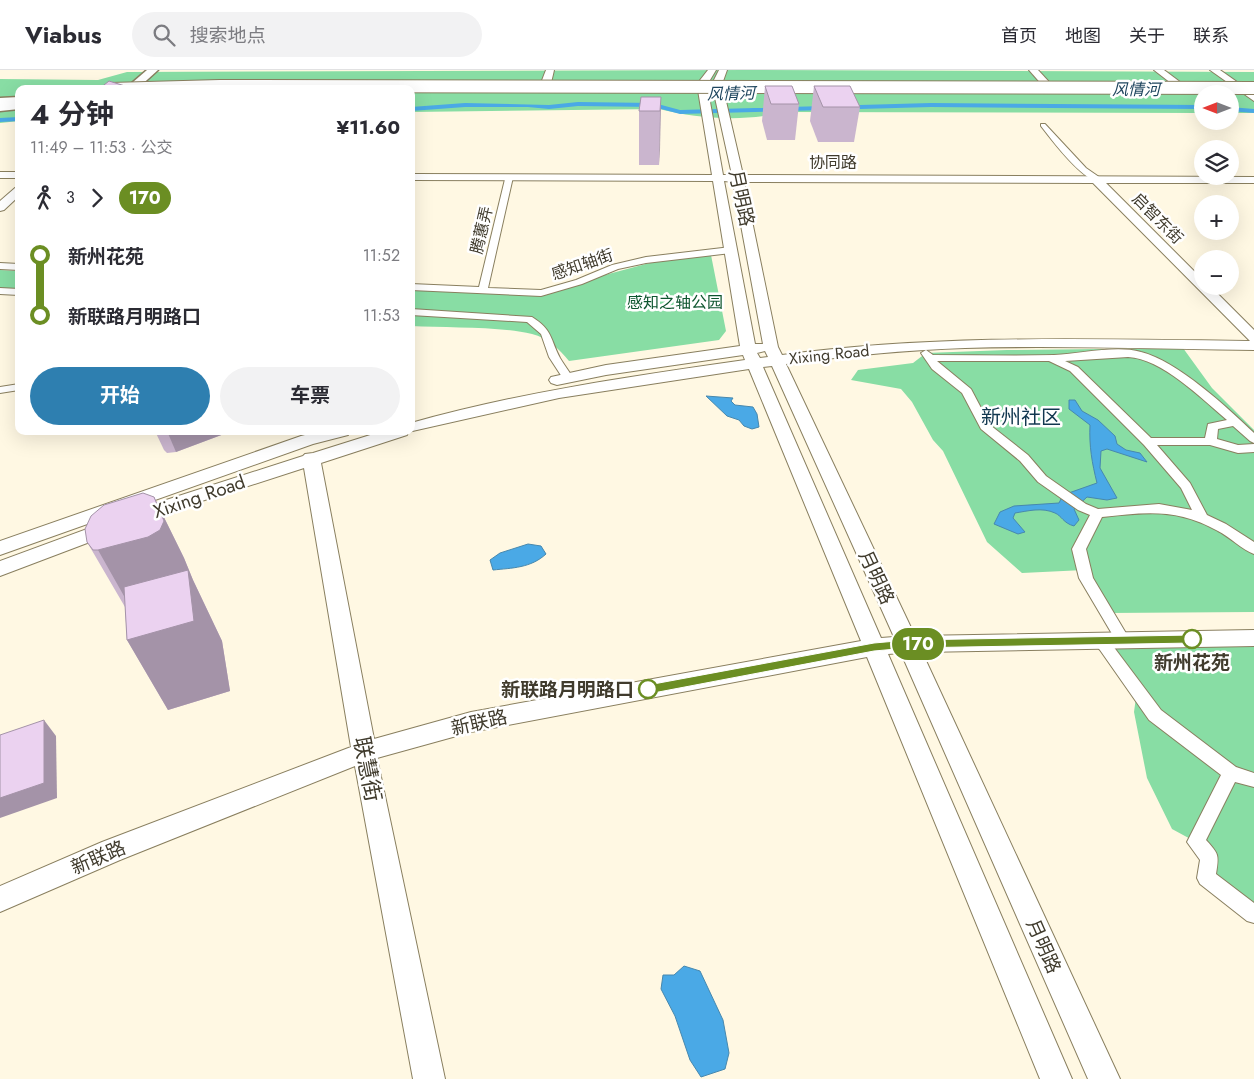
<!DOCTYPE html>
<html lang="zh">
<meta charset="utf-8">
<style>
:root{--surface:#fff;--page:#f2f2f3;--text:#2b2b33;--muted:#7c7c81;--line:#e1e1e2;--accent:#2e7fb0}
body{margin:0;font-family:Jost,"Noto Sans SC",sans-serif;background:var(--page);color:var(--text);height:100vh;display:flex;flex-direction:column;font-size:19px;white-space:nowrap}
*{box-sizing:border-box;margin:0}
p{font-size:16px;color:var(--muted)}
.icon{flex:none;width:28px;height:28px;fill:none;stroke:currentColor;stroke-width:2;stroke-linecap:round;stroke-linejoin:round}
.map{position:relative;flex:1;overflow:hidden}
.details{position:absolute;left:15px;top:15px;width:400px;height:350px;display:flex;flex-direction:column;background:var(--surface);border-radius:10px;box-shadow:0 5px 20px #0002}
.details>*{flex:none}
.badge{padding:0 10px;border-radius:16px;font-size:18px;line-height:32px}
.needle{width:32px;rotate:270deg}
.fabs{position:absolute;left:1194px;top:15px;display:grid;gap:10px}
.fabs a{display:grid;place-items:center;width:45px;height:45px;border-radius:50%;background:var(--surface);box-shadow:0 5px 20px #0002;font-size:25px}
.map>.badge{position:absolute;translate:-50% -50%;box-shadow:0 0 0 2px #fff}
.legs{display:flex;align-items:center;gap:8px;height:55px;padding:0 15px;font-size:16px}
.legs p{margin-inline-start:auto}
.head{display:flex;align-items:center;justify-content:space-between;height:85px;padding:0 15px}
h1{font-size:28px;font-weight:700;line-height:38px}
.primary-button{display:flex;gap:10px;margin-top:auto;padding:10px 15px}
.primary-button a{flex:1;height:58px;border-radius:30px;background:var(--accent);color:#fff;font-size:20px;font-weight:700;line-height:58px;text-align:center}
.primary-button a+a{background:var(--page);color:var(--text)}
ul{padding:0 15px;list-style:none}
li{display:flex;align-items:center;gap:18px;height:60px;font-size:19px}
li i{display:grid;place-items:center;width:8px;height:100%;margin:0 6px;background:currentColor}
li i::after{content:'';width:12px;height:12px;margin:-6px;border:4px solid;border-radius:50%;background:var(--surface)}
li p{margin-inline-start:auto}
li:first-child i{background:linear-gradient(#0000 50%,currentColor 0)}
li:last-child i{background:linear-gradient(currentColor 50%,#0000 0)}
header{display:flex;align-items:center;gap:30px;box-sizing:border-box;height:70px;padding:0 25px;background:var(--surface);border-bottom:1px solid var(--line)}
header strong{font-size:24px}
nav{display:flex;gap:28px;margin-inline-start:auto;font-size:18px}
.search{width:350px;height:45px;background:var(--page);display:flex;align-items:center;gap:12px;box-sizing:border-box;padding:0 18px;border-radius:28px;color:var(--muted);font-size:19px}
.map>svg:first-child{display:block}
.green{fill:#88dda4}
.water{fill:#4aa9e6;stroke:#4788ae}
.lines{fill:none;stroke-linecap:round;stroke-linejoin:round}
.canal{fill:#4aa9e6;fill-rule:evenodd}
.street-casing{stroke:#897f5f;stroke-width:2}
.secondary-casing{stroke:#897f5f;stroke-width:2}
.primary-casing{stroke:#897f5f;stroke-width:3}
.highway-casing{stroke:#897f5f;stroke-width:3}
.street{fill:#fff;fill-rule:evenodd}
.secondary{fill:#fff;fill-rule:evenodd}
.primary{fill:#fff;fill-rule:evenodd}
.highway{fill:#fff;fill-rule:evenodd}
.highway-bridge-casing{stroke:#897f5f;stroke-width:14;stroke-linecap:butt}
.highway-bridge{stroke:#fff;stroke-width:12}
.wall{fill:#cab5ce}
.shaded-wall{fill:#a493a8}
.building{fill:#ebd2f0;stroke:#a493a8}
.line-1{fill:#6b8e23;stroke:#fff}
.stop-1-dot{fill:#fff;stroke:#6b8e23;stroke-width:2.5}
.labels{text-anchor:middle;stroke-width:5;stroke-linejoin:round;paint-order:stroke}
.far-water-label{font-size:16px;font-style:italic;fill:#1e455e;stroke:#fff}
.far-street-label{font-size:16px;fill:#403b2d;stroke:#fff}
.far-park-label{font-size:16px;fill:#0e562f;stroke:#fff}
.street-label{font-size:19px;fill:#403b2d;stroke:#fff}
.stop-label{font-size:19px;font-weight:bold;fill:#403b2d;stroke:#fff}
.neighbourhood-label{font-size:20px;fill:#11374f;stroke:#fff}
.near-street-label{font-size:22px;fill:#403b2d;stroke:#fff}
</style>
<header>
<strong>Viabus</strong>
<div class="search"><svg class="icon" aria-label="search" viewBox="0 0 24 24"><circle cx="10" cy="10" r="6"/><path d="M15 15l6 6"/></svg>搜索地点</div>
<nav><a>首页</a><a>地图</a><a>关于</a><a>联系</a></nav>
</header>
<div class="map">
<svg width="1254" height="1009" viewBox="0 0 1254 1009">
<rect width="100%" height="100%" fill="#fff8e3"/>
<g class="green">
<path d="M 747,0 L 1254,2 L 1254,43 L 1230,43 L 1230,24 L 1202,24 L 1202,43 L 785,42 C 745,52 699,49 659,39 L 411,42 L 411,19 L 19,19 L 19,51 L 0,53 L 0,9 L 98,10 L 127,2 Z"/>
<path d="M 711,185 L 726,261 L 719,270 L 569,291 C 559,279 548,268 532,264 C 498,256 447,258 411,256 L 411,216 L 545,221 L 672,187 Z"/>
<polygon points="0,200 19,201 19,219 0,219"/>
<polygon points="1183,278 1212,318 1254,360 1254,542 1107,543 1084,500 1022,503 987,472 943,381 933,370 912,332 901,319 851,310 858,300 913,293 926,283 1007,280"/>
<polygon points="1254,575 1254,844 1206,808 1196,772 1172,759 1147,708 1134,642 1137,620 1105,576"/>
</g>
<g class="water">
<polygon points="706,326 733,328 731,331 735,335 753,337 757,344 759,357 752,359 744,356 739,350 727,346"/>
<path d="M 1069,330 L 1075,330 L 1082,341 L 1098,350 L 1115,366 L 1117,374 L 1126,380 L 1140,383 L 1147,392 L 1107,379 L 1101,381 L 1100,398 L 1117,428 L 1107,430 L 1087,427 L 1074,439 L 1079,450 L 1074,456 C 1063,453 1062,446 1055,443 C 1042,437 1028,441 1015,443 L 1013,448 L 1025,462 L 1018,464 L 994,454 L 1000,442 L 1014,436 L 1059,433 L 1063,425 L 1097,413 C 1092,393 1089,376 1090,355 L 1069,339 Z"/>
<path d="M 528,474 L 541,476 L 546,484 C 531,498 512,498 493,500 L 490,490 L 500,483 Z"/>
<polygon points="684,896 700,901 723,950 729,983 725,999 701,1007 690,990 675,946 661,919 663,905 674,905"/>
</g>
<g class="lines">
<g class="canal">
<polygon points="578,32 654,33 680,40 931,33 1202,35 1202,39 931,37 680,44 654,37 578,36 549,39 528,37 465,37 411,41 411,37 465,33 549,35"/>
<polygon points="1230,37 1254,39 1254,43 1230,41"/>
<polygon points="19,47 19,51 0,52 0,48"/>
</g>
<g class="street-casing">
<g id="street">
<path d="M 1041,54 L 1045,54 L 1086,98 L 1099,107 L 1099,111 C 1083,112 1051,69 1041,56 Z"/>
<polygon points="506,105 513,107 488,218 541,220 576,210 612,195 646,187 731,177 735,180 731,183 646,193 618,199 582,214 541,226 411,220 411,214 479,217"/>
<polygon points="0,193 19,194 19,200 0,199"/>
<polygon points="0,218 19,219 19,225 0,224"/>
<path d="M 411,239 L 532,247 C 553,260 550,269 560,288 C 564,295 569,301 573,308 L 568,311 L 564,310 L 549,287 L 541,264 L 527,252 L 411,245 Z"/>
<path d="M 926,280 L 933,285 C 973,285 1014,286 1054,285 C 1080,284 1116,275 1141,282 C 1177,291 1227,337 1254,363 L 1254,373 L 1250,371 L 1233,356 L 1218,359 L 1217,369 L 1238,375 L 1254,374 L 1254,382 L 1238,383 L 1210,375 L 1157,375 L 1190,413 L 1207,445 L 1226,454 L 1254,472 L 1254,484 C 1242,480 1230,467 1218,461 C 1178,438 1145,442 1102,447 L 1086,479 L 1093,508 L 1130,570 L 1128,574 L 1123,576 L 1118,574 L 1079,508 L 1072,479 L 1090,445 L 1078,440 L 1038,412 L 1020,391 L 981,359 L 962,323 L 932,299 L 921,283 ZM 1128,287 C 1161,288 1202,329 1227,350 L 1208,354 L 1205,368 L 1151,368 L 1078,297 L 1065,291 ZM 937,291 L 1049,291 L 1070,301 L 1144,375 L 1181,418 L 1192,440 L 1159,434 L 1098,439 L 1086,434 L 1046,406 L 1028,385 L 990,355 L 971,319 Z"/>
<polygon points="19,314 19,320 0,323 0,317"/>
<path d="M 1098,564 L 1110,572 L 1161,640 L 1236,697 L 1254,703 L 1254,717 L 1235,712 L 1206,770 C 1219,784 1219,785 1216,804 L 1254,833 L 1254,853 L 1247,851 L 1200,814 L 1197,808 L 1200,790 L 1187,772 L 1221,705 L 1149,650 L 1100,580 L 1091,570 L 1093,566 Z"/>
</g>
</g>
<g class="secondary-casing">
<g id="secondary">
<polygon points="546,0 554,0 551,13 546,16 541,13"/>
<path d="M 708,0 L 716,0 L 707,15 L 723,105 L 732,105 L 712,14 L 719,0 L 727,0 L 722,14 L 743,105 L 1254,107 L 1254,113 L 1106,113 L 1202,209 L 1202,216 L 1210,216 L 1254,260 L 1254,280 C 1158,279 1061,275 965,278 C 905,280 846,286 786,294 L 915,566 L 1254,560 L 1254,576 L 922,582 L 1120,1009 L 1088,1009 L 901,583 L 888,584 L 1072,1009 L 1040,1009 L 867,587 L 471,662 L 377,688 L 445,1009 L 413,1009 L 355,696 L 120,790 L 0,842 L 0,816 L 102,772 L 351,677 L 304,398 L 177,439 L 0,506 L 0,491 L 163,431 L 303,386 L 305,384 L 313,383 L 383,361 L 411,361 L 411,353 C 521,322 633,306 745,290 L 743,285 L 606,305 L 557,315 L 551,313 L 549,310 L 551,307 L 606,295 L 740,276 L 713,111 L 411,110 L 411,104 L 712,105 L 697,14 ZM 724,111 L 733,112 L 763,274 L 755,274 ZM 744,112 L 1093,113 L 1250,271 C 1093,269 939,264 782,285 L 778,277 ZM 765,281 L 768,287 L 760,288 L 757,283 ZM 772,296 L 894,567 L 881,568 L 763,297 ZM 749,299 L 861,571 L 471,642 L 374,669 L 321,393 L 407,365 L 408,362 L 559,328 Z"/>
<polygon points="1029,0 1038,0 1050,13 1050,17 1044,17"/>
<polygon points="1154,0 1164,0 1184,15 1179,18 1176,17"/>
<polygon points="1210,0 1220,0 1254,24 1254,31"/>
<rect x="0" y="102" width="19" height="6"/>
<polygon points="19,117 19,126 4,140 0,141 0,131 15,118"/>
<polygon points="321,361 350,361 348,365 313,374 0,485 0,471 301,366"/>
</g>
</g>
<g class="primary-casing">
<g id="primary">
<polygon points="147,0 158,0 137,19 125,19"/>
<polygon points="19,27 19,33 0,34 0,28"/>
</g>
</g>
<g class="highway-casing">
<polygon id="highway" points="19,31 19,39 0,41 0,33"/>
</g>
<use href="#street" class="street"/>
<use href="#secondary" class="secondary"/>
<use href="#primary" class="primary"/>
<use href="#highway" class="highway"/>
<g class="highway-bridge-casing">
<polyline id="highway-bridge" points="110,19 220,16 1254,18"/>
</g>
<use href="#highway-bridge" class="highway-bridge"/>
</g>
<g class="wall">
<polygon points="765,16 799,34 795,70 767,70 762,51"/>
<polygon points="814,16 860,37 854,72 818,72 810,51"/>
<polygon points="661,27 659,95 639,95 639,41"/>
<polygon points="155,361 232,361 176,382 167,383 164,380"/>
<polygon points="154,427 184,488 193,510 222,571 230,621 168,640 127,570 125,537 87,472"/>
</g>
<g class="shaded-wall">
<polygon points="661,27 660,80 659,95 660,41"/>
<polygon points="167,361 232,361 176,382"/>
<polygon points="154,427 184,488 193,510 222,571 230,621 168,640 127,570 133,542 98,480"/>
<polygon points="44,650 56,666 57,728 0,748 0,728"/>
</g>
<g class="building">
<polygon points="109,11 125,16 121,19 99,19"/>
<polygon points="765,16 792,16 799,34 771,34"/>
<polygon points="814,16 850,16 860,37 823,37"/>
<polygon points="641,27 661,27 660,41 639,41"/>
<polygon points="143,423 154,427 164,451 160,460 148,467 98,480 93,480 87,472 85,459 91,446 104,435"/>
<polygon points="188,500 194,551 127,570 124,517"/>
<polygon points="44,650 44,713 0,728 0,665"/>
</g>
<polygon class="line-1" points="1192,565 1197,569 1192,573 908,578 874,581 648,624 642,619 648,615 874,573 908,570"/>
<g class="stop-1-dot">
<circle cx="1192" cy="569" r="9"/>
<circle cx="648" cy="619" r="9"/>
</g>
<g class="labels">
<g class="far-water-label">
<text x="1136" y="25">风情河</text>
<text transform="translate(731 23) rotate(-1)" y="6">风情河</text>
</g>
<g class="far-street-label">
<text x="833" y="98">协同路</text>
<text transform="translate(1158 148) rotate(45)" y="6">启智东街</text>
<text transform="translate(481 160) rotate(-77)" y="6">腾蕙弄</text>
<text transform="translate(582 194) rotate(-19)" y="6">感知轴街</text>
<text transform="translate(829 284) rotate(-6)" y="6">Xixing Road</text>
</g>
<g class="far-park-label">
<text x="675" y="238">感知之轴公园</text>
</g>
<g class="street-label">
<text transform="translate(742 128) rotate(78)" y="7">月明路</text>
<text transform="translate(199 426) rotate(-19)" y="7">Xixing Road</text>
<text transform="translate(877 507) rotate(65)" y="7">月明路</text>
<text transform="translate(479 652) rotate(-13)" y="7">新联路</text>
<text transform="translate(98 787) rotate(-23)" y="7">新联路</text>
<text transform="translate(1044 876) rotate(66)" y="7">月明路</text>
</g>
<g class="stop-label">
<text x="1192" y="599">新州花苑</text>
<text x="634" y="626" text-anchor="end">新联路月明路口</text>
</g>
<g class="neighbourhood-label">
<text x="1021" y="354">新州社区</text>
</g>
<g class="near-street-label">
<text transform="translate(368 699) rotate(79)" y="8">联慧街</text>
</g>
</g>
</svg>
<div class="fabs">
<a><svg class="needle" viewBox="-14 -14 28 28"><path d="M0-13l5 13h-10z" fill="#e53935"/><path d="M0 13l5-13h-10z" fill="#7c7c81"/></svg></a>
<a><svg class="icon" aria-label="layers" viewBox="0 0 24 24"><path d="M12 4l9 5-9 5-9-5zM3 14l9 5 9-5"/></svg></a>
<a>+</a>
<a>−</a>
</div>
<b class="badge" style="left:918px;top:574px;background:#6b8e23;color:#fff">170</b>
<section class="details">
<div class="head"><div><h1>4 分钟</h1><p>11:49 – 11:53 · 公交</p></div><b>¥11.60</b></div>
<div class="legs"><svg class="icon" aria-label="walk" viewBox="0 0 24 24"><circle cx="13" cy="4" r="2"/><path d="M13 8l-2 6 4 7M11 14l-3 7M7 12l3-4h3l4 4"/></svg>3<svg class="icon" aria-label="forward" viewBox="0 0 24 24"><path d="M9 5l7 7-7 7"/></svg><b class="badge" style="background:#6b8e23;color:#fff">170</b></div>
<ul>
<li><i style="color:#6b8e23"></i><b>新州花苑</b><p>11:52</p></li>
<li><i style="color:#6b8e23"></i><b>新联路月明路口</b><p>11:53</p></li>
</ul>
<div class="primary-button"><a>开始</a><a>车票</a></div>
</section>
</div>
